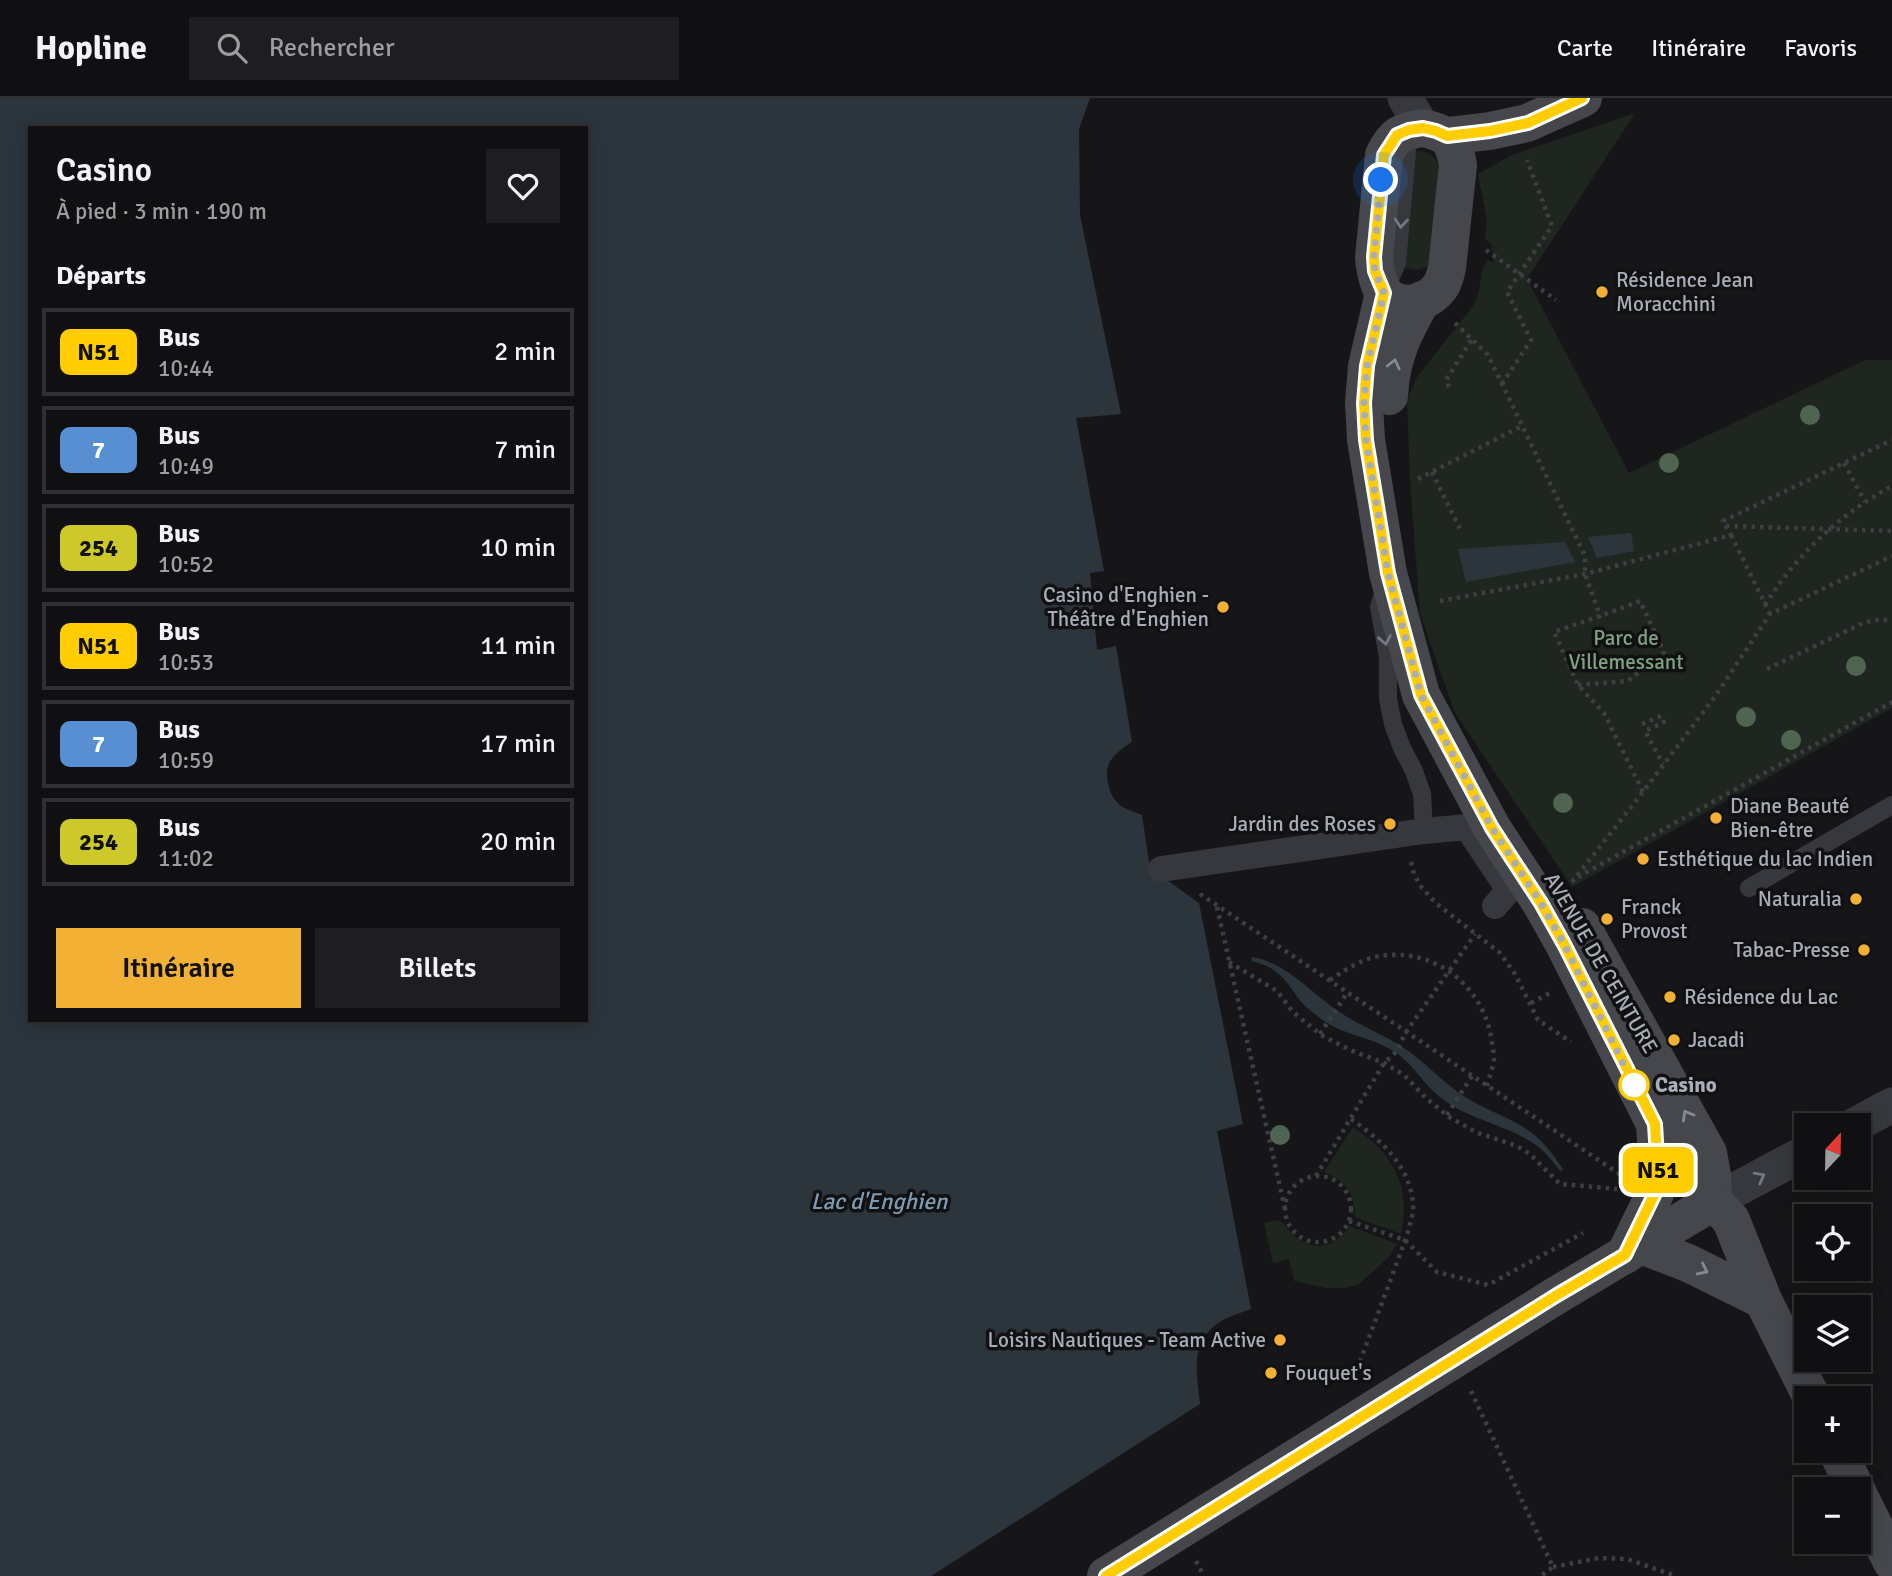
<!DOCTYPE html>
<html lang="fr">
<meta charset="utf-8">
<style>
:root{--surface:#101012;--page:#1e1e20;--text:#f1f3f6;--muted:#9c9d9f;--line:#303032;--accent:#f2b134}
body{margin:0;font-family:Signika,sans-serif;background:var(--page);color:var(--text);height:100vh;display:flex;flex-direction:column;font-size:26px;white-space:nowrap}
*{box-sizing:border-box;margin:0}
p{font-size:23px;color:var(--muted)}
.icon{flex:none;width:38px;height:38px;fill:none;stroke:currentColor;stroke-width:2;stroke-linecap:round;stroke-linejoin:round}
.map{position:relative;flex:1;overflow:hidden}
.side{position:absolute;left:28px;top:28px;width:560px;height:896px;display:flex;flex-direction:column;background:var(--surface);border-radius:0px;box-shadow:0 4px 18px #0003,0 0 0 2px var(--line)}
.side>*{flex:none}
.badge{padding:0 14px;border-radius:10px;font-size:24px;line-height:46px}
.needle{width:46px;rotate:22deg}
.buttons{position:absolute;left:1794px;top:1015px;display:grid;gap:14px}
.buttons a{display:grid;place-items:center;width:77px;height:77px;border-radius:0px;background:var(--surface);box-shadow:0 4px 18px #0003,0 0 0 2px var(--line);font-size:35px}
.you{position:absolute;width:35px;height:35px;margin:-18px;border:5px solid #fff;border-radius:50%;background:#1a73e8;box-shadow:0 0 0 10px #1a73e833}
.map>.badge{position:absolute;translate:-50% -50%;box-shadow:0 0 0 4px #fff}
h2{padding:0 28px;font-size:26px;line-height:63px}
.round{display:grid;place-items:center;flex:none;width:74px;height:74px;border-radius:0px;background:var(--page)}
.overview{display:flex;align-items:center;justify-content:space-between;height:119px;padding:0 28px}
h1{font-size:33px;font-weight:600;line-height:52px}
.primary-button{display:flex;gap:14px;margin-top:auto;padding:14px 28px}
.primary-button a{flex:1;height:80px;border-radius:0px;background:var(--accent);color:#111;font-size:28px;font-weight:600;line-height:80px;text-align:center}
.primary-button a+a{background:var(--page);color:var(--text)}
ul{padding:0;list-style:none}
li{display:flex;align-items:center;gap:21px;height:88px;margin:0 14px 10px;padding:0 14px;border:4px solid var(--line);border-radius:0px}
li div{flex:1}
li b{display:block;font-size:26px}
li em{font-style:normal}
li .badge{min-width:77px;font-weight:700;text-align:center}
header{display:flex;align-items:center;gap:42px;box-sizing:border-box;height:98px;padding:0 35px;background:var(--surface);border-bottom:2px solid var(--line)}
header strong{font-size:33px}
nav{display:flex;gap:38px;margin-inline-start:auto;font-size:24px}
.search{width:490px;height:63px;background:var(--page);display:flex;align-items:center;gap:18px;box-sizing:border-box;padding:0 24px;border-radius:0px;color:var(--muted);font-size:26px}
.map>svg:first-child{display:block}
.green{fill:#1e261f}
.water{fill:#2c353c;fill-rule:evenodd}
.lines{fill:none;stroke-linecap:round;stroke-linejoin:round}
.path{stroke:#3d3f44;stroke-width:4.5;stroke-dasharray:3.5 5;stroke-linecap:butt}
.service{stroke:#37383d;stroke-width:18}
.pedestrian{stroke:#37383d;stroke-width:26}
.minor{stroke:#37383d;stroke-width:35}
.secondary{stroke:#45474d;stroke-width:38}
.tree{fill:#506452}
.oneway{stroke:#757881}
.oneway2{stroke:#858993}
.line-casing{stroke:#fff;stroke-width:16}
.line{stroke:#ffcd02;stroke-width:10}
.walk{stroke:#a8adb8;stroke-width:7;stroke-dasharray:0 12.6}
.poi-dot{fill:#f2b134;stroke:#111113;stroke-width:2.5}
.stop-dot{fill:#fff;stroke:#ffcd02;stroke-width:3.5}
.labels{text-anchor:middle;stroke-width:7;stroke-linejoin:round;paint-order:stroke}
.poi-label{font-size:21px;fill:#a8adb8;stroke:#111113;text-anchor:start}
.park-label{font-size:21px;fill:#7fa381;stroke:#111113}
.street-label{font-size:21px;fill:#a8adb8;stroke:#111113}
.stop-label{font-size:21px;font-weight:bold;fill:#a8adb8;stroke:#111113;text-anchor:start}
.water-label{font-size:23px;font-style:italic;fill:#7f9bb3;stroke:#111113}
</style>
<header>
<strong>Hopline</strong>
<div class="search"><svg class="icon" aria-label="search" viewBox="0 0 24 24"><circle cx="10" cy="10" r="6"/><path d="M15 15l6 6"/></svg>Rechercher</div>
<nav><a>Carte</a><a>Itinéraire</a><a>Favoris</a></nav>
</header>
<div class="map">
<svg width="1892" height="1478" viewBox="0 0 1892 1478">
<rect width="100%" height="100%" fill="#161618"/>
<g class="green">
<polygon points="1635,15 1527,181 1629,375 1865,262 1892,262 1892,610 1572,789 1455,615 1420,516 1410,383 1407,302 1417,279 1473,208 1479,194 1482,172 1488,162 1494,165 1491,146 1485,141 1487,123 1478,76 1512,57"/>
<path d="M 1418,53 C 1430,53 1437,60 1440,72 L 1428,169 L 1416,172 L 1405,170 L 1414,55 Z"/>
<path d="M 1353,1029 C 1393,1055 1412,1089 1401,1136 L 1355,1119 C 1355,1094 1346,1084 1324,1074 Z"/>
<path d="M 1279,1122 C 1285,1126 1289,1134 1295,1138 C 1318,1155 1334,1149 1350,1128 L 1397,1146 L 1388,1160 L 1358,1187 L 1344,1190 L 1326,1190 L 1294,1183 L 1289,1161 L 1273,1165 L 1264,1125 Z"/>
</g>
<g class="water">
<path d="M 0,0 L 1090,0 L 1079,31 L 1080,117 L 1121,316 L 1076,320 L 1104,473 L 1090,475 L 1097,552 L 1116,548 L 1132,644 C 1113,656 1102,666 1109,689 C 1110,696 1116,704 1121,708 C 1127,712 1136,714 1142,717 L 1150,770 L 1199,805 L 1243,1026 L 1217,1033 L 1251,1211 C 1243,1214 1233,1217 1225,1221 C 1189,1240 1196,1272 1200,1306 L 931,1478 L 0,1478 ZM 30,30 L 586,30 L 586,922 L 30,922 Z"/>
<polygon points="1631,435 1634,453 1597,460 1588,439"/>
<polygon points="1565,444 1575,464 1466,484 1458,451"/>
<path d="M 1251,859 C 1285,863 1313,897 1341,915 C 1363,930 1389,938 1411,955 C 1430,969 1445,986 1465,999 C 1486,1012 1512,1020 1532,1035 C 1545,1045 1554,1058 1563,1071 L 1561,1074 C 1554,1065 1546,1054 1536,1047 C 1506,1026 1468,1022 1440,999 C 1421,984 1411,962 1390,951 C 1367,938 1343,937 1321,921 C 1315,916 1309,912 1304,907 C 1293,895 1287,880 1272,871 C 1266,867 1259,865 1252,863 Z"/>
</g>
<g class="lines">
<g class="path">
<polyline points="1486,152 1556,202"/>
<polyline points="1455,225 1488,257 1585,458 1585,476 1600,518 1554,534 1578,587 1604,615 1643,694"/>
<polyline points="1502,286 1531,242 1507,194 1552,128 1527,62"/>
<polyline points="1449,289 1446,282 1472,241"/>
<polyline points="1844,365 1865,404"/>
<polyline points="1432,374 1460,431"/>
<polyline points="1418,381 1522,328"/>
<polyline points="1726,428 1892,433"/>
<polyline points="1731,437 1770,516"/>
<polyline points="1440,503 1585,476 1731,437 1723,423 1892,342"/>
<path d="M 1765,507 C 1796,457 1840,416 1892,388"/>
<polyline points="1767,571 1863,525 1875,522 1892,522"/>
<polyline points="1578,587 1628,583 1664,554 1640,503 1600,518"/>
<polyline points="1642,626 1661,618 1664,624 1645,633 1663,666"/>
<polyline points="1411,764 1414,776 1422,790 1437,806 1500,855 1515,876 1538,922 1571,944"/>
<polyline points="1578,779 1892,604"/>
<polyline points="1572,784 1643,694 1716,597 1770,516 1892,458"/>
<polyline points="1200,796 1621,1077"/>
<polyline points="1217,809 1285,1111"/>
<polyline points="1229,864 1277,893 1293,914 1321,937 1350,952 1384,965 1404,977 1426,1000 1449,1019 1478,1035 1517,1048 1530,1056 1560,1086 1617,1091"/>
<path d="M 1330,882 C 1348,870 1366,858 1388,857 C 1442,853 1486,894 1492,945 C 1493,950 1494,956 1494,961 C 1493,970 1489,979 1487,988"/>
<polyline points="1531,905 1550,895"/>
<polyline points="1320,936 1347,895"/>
<polyline points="1447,1017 1472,978"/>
<path d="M 1351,1021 C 1381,1042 1409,1067 1413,1105 C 1415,1119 1401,1153 1396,1167 C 1382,1205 1368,1242 1354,1279"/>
<polyline points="1316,1078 1384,965 1396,954 1406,934 1475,836"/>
<circle cx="1318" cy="1111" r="33"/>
<polyline points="1349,1123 1405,1142 1437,1174 1488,1187 1583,1135"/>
<polyline points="1471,1293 1553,1469 1541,1478"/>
<polyline points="1196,1463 1204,1478"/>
<polyline points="1553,1469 1599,1460 1627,1461 1676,1478"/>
</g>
<g class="service">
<polyline points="1386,190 1397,165 1409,32"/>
<polyline points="1381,502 1379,509 1388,559 1388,601 1393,626 1402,650 1414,673 1422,696 1424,733"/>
<polyline points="1749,790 1892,707"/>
</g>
<polyline class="pedestrian" points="1161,771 1424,733 1467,729 1509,792 1495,808"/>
<g class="minor">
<polyline points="1405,0 1423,30"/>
<polyline points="1855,1027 1892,1007"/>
<polyline points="1713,1104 1806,1054"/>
</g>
<g class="secondary">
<path d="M 1423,30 C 1449,36 1453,41 1458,67 L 1447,170 C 1446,175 1444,181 1442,186 C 1430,205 1402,214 1385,196 C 1377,186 1375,171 1374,159 L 1384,57 C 1394,37 1401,33 1423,30 Z"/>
<polyline points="1447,38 1490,33 1527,25 1583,0"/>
<polyline points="1384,195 1367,268 1364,305 1366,342 1388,475 1421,597 1492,730 1541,805 1564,846 1655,1026 1695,1084 1731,1122 1763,1202 1812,1300"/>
<path d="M 1389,298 C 1391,259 1403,235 1422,202"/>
<polyline points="1582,829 1708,1055 1712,1077 1713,1107"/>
<polyline points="1641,1147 1688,1165 1763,1202"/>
<polyline points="1625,1157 1656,1093 1658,1076 1655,1026"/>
<polyline points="1837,1353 1856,1391"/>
<polyline points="1858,1396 1892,1464"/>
<polyline points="1106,1478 1557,1197 1713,1104"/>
</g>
</g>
<g class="tree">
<circle cx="1810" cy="317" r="10"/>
<circle cx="1669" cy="365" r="10"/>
<circle cx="1856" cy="568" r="10"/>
<circle cx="1746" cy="619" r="10"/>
<circle cx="1791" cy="642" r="10"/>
<circle cx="1563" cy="705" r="10"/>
<circle cx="1280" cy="1037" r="10"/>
</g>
<defs><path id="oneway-chevron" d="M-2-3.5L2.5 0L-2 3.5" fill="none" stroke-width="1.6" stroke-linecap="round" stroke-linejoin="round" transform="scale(1.75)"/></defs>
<g class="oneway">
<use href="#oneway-chevron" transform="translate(1401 125) rotate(95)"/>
<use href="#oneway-chevron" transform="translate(1385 542) rotate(80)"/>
<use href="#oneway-chevron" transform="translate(1760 1079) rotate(-28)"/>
</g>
<g class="oneway2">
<use href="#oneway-chevron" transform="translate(1394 266) rotate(-77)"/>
<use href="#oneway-chevron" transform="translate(1687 1017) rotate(-119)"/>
<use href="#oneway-chevron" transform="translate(1703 1172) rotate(26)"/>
</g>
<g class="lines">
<g class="line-casing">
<polyline id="line" points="1106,1478 1557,1197 1625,1157 1656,1093 1658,1076 1655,1026 1564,846 1541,805 1492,730 1421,597 1388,475 1366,342 1364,305 1367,268 1384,195 1375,173 1374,159 1384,57 1397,37 1409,32 1423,30 1436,33 1447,38 1490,33 1528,25 1582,0"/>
</g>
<use href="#line" class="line"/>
<polyline class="walk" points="1381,82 1374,159 1375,173 1384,195 1367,268 1364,305 1366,342 1388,475 1421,597 1492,730 1541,805 1564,846 1634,987"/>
</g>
<g class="poi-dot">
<circle cx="1602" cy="194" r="7"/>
<circle cx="1223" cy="509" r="7"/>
<circle cx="1716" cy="720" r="7"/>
<circle cx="1390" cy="726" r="7"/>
<circle cx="1643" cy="761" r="7"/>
<circle cx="1856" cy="801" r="7"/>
<circle cx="1607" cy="821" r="7"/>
<circle cx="1864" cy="852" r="7"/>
<circle cx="1670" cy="899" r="7"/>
<circle cx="1674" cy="942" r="7"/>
<circle cx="1280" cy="1242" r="7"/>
<circle cx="1271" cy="1275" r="7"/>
</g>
<circle class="stop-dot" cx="1634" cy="987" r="14"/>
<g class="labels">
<g class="poi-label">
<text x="1616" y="189">Résidence Jean<tspan x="1616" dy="24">Moracchini</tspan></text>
<text x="1209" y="504" text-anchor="end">Casino d'Enghien -<tspan x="1209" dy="24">Théâtre d'Enghien</tspan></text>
<text x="1730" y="715">Diane Beauté<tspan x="1730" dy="24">Bien-être</tspan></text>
<text x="1376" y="733" text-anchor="end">Jardin des Roses</text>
<text x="1657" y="768">Esthétique du lac Indien</text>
<text x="1842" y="808" text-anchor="end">Naturalia</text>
<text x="1621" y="816">Franck<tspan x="1621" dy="24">Provost</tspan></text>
<text x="1850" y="859" text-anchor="end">Tabac-Presse</text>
<text x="1684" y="906">Résidence du Lac</text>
<text x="1688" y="949">Jacadi</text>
<text x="1266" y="1249" text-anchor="end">Loisirs Nautiques - Team Active</text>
<text x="1285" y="1282">Fouquet's</text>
</g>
<g class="park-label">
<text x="1626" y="547">Parc de<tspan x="1626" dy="24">Villemessant</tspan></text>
</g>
<g class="street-label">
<text transform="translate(1601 865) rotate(60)" y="7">AVENUE DE CEINTURE</text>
</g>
<g class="stop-label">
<text x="1655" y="994">Casino</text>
</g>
<g class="water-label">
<text x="879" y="1111">Lac d'Enghien</text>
</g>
</g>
</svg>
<div class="buttons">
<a><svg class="needle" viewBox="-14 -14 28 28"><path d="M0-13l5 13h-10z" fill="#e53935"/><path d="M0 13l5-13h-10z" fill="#9c9d9f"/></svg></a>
<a><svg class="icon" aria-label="locate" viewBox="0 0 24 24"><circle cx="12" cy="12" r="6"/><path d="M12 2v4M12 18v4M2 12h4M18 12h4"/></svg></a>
<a><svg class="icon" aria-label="layers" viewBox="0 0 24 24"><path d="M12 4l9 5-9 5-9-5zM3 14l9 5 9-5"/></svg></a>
<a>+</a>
<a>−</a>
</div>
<div class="you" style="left:1381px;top:82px"></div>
<b class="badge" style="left:1658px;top:1072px;background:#ffcd02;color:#111">N51</b>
<section class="side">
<div class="overview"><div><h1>Casino</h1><p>À pied · 3 min · 190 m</p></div><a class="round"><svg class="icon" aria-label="heart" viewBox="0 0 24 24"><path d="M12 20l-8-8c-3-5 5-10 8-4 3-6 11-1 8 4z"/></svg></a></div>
<h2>Départs</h2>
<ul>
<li><span class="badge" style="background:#ffcd02;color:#111">N51</span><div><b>Bus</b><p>10:44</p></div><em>2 min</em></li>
<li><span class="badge" style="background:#588fd2;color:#fff">7</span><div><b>Bus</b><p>10:49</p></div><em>7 min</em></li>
<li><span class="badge" style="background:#cec92a;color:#111">254</span><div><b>Bus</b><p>10:52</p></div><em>10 min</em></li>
<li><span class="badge" style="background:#ffcd02;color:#111">N51</span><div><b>Bus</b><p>10:53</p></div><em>11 min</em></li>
<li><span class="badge" style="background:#588fd2;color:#fff">7</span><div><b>Bus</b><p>10:59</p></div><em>17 min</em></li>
<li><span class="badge" style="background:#cec92a;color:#111">254</span><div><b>Bus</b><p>11:02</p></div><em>20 min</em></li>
</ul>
<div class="primary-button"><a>Itinéraire</a><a>Billets</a></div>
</section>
</div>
